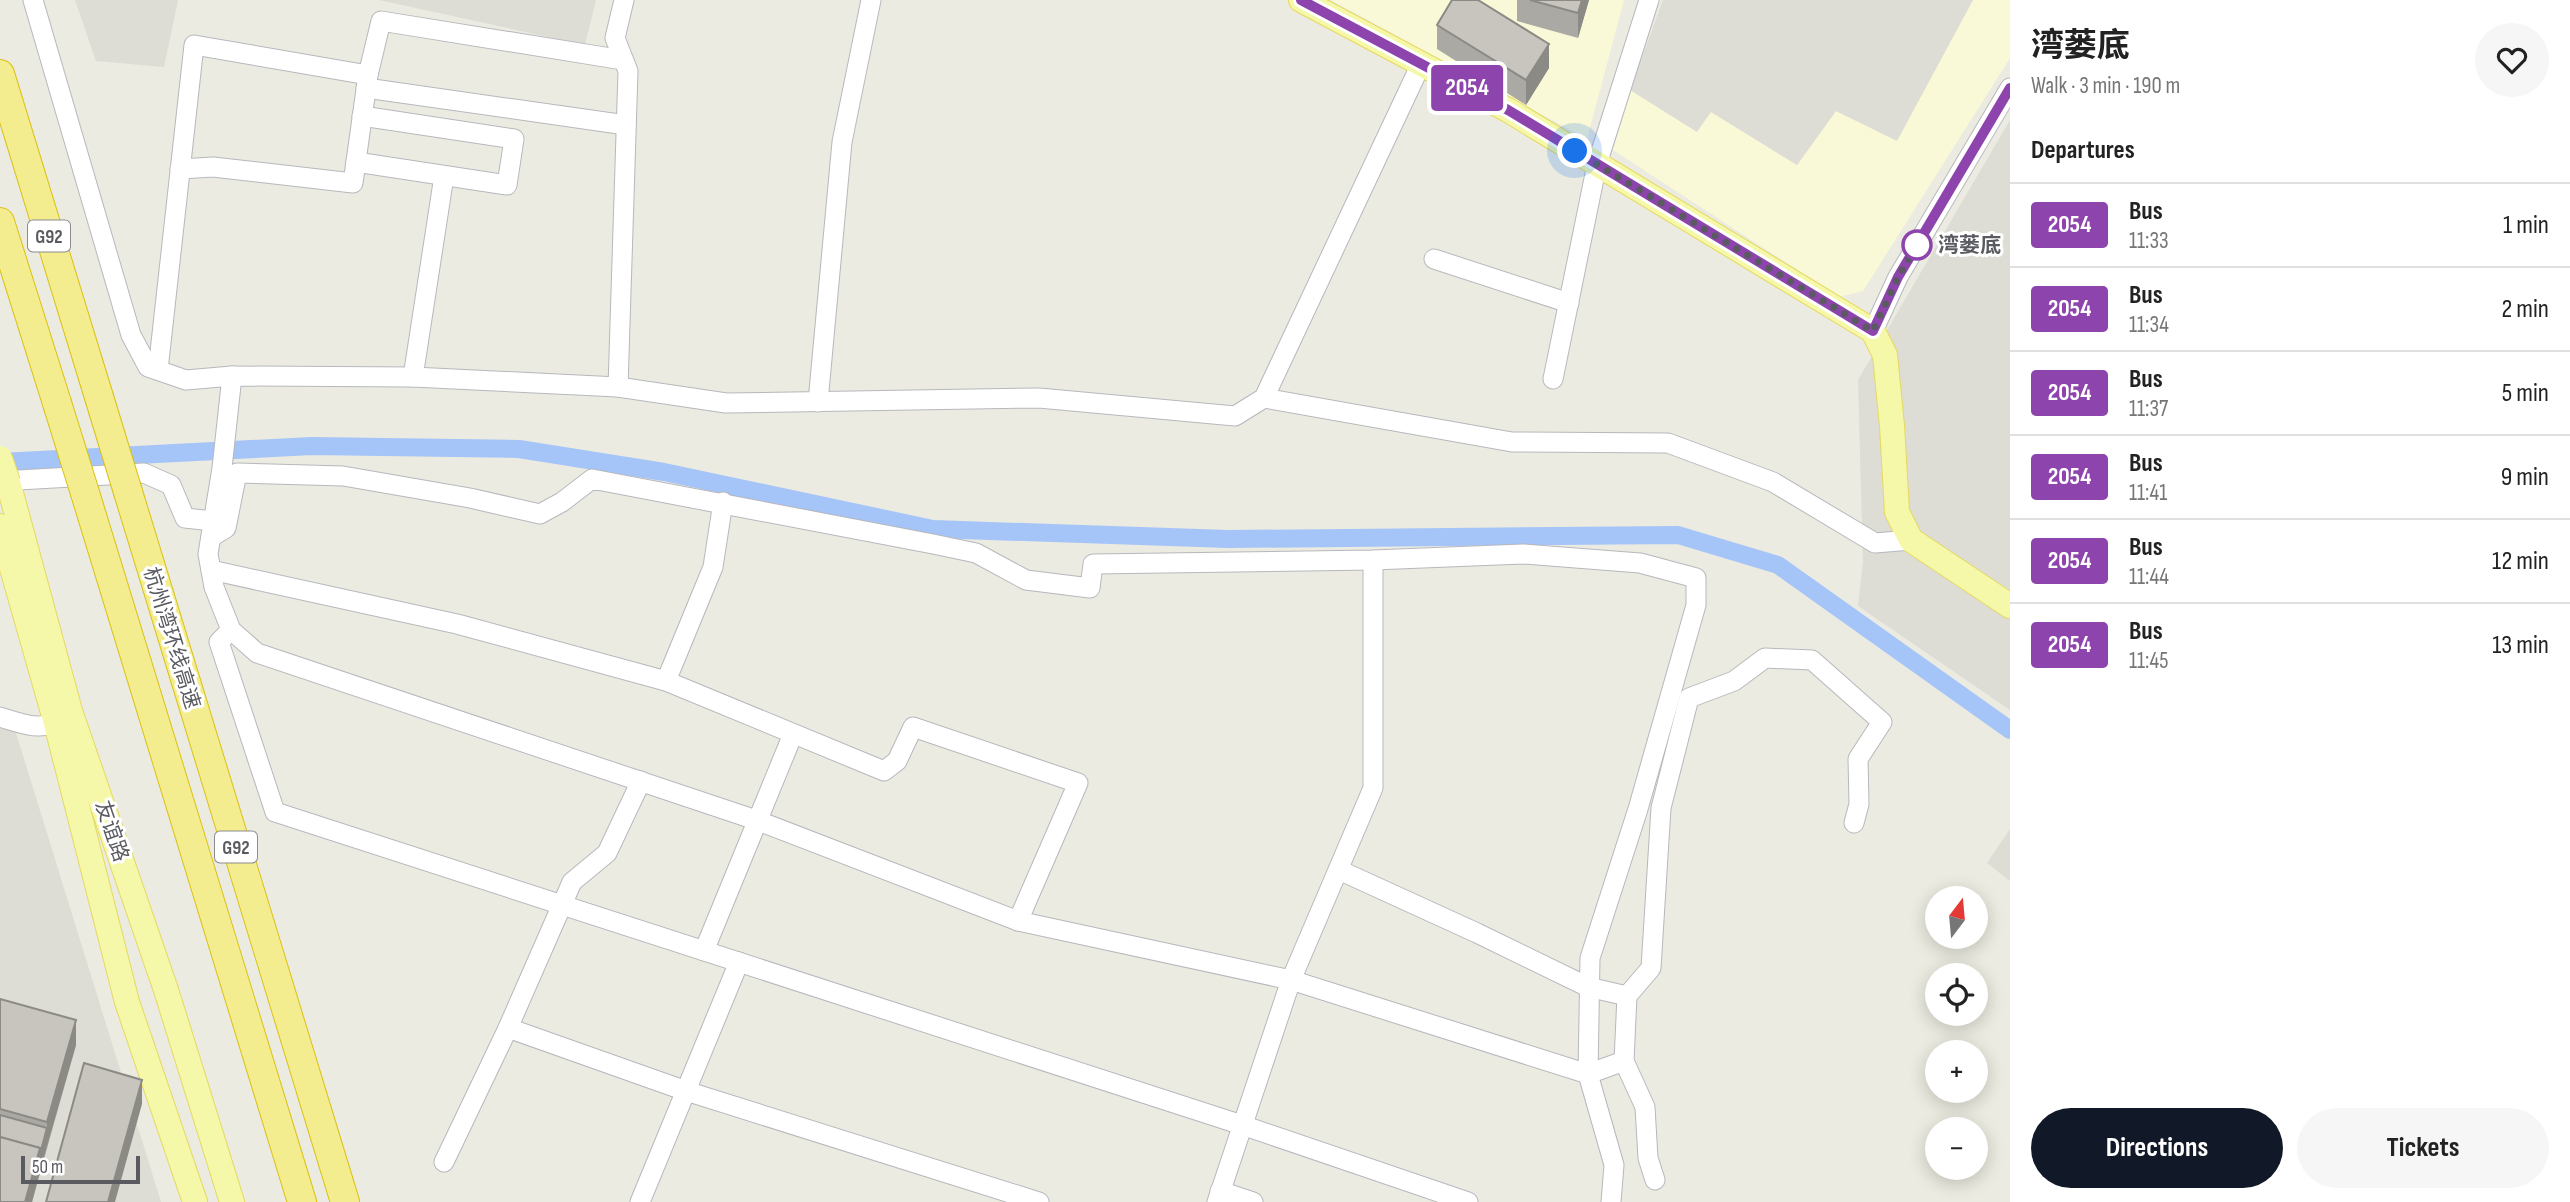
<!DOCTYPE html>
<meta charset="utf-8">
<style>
:root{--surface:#fff;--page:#f6f6f6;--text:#222;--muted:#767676;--line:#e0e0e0;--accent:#111827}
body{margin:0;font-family:"Sofia Sans Condensed","Noto Sans SC",sans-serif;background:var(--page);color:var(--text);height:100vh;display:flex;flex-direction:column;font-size:26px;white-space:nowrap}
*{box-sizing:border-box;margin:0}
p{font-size:23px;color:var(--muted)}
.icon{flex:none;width:38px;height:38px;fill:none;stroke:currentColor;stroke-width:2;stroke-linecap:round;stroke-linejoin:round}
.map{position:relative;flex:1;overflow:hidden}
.sheet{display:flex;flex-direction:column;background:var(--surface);width:560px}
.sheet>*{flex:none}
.badge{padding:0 14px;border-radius:5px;font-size:24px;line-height:46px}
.needle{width:46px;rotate:16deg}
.tools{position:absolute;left:1925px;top:886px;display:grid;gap:14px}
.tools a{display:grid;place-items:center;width:63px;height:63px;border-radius:50%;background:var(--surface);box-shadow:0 4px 18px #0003;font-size:35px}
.scale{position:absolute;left:21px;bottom:18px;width:119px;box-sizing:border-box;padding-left:7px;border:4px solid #5a5b61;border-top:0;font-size:19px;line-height:24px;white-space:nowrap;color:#5a5b61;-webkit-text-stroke:5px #fff;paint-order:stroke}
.you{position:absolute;width:35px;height:35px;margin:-18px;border:5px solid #fff;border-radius:50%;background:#1a73e8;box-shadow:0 0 0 10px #1a73e833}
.map>.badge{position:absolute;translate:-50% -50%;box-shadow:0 0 0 4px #fff}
h2{padding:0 21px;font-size:26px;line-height:63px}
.round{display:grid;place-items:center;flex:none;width:74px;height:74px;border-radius:37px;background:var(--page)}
.headline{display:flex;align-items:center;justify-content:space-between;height:119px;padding:0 21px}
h1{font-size:33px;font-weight:700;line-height:52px}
.button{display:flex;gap:14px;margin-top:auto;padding:14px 21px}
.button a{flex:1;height:80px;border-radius:42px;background:var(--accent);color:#fff;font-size:28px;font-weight:700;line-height:80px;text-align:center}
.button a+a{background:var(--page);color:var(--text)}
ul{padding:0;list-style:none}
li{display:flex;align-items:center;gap:21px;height:84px;padding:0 21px;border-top:2px solid var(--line)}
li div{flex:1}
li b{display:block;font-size:26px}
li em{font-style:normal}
li .badge{min-width:77px;font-weight:700;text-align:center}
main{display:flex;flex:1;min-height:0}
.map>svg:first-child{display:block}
.commercial{fill:#faf9d7}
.industrial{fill:#dddcd5}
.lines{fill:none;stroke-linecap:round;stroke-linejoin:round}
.canal{stroke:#a5c4f8;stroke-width:18}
.minor-casing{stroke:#b7b8bd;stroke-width:21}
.major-casing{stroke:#e5d960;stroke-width:26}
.highway-casing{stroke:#dac112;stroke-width:30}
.minor{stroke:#fff;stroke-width:19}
.major{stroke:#f6f8a9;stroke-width:24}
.highway{stroke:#f4ed90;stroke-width:28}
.major-bridge-casing{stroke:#e5d960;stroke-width:26;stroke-linecap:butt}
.highway-bridge-casing{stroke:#dac112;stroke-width:30;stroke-linecap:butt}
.major-bridge{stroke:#f6f8a9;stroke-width:24}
.highway-bridge{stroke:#f4ed90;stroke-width:28}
.wall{fill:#aba9a3}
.shaded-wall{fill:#8b8a85}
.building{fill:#c7c5be;stroke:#8b8a85;stroke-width:2}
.line-casing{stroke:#fff;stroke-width:16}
.line{stroke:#8e44ad;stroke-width:10}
.walk{stroke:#5a5b61;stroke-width:7;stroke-dasharray:0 12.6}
.stop-dot{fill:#fff;stroke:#8e44ad;stroke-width:3.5}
.labels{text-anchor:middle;stroke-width:6;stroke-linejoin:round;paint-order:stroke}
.shield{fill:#fff;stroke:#8c8c90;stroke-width:2}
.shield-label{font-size:19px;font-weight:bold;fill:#5a5b61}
.stop-label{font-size:21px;font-weight:bold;fill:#5a5b61;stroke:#fff;text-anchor:start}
.street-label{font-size:21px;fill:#5a5b61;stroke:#fff}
</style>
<main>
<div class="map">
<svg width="2010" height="1202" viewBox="0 0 2010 1202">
<rect width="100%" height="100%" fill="#ebebe1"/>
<g class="commercial">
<polygon points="1331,0 1624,0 1587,139"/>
<polygon points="1973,0 2010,0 2010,58 1863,291 1839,297 1613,150 1630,90 1697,131 1711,112 1797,165 1836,111 1897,140"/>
</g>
<g class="industrial">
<polygon points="75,0 178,0 164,67 96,61"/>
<polygon points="379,0 596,0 585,45"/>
<polygon points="1663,0 1973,0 1897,141 1836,111 1797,165 1711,112 1697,132 1630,90"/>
<polygon points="2010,120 2010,710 1858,606 1863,562 1858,380"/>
<polygon points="0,718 12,720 161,1202 0,1202"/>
<polygon points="2010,829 2010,881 1987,863"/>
</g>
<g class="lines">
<polyline class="canal" points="0,462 312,446 519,449 664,472 933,529 1228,539 1678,535 1778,565 2010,730"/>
<g class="minor-casing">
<g id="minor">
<polyline points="33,0 131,335 148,367 186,380 232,376 413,377 618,387 726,403 1039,398 1235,416 1264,398 1421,64"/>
<polyline points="366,88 626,125"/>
<polyline points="356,162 507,185 514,139 362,116"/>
<polyline points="180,169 213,167 353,183 368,75 381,21 623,60"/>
<polyline points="1434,259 1569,303"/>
<polyline points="1873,331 1898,277 2010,88"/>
<polyline points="158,370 194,45 368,75"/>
<polyline points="232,376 222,468 208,554 214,587 231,630 257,653 756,820 1018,921 1291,980 1588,1074 1624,1061"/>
<polyline points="413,377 444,176"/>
<polyline points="1553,379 1597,164 1649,0"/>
<polyline points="618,387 628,71 615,38 624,0"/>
<polyline points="1264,398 1512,442 1668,443 1773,482 1875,543 1911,540"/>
<polyline points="818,402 842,142 871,0"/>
<polyline points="0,481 144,473 171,485 185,518 213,521"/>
<polyline points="211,537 226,528 237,473 343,476 470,498 540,514 562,502 592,479 933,544 976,553 1026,580 1090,588 1093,564 1373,560 1523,554 1640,563 1696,578 1696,605 1638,809 1590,958 1588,1074 1614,1165 1611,1202"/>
<polyline points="211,570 457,624 666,681 884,771 897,761 913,727 1078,783 1018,921"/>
<polyline points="231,630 219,642 275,812 1242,1125 1468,1202"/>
<polyline points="666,681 713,567 723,502"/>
<path d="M 0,717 C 27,725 43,734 67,714"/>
<polyline points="1339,870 1477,933 1588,987 1627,996"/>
<polyline points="704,951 793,734"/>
<polyline points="508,1028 686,1091 1039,1202"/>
<polyline points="444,1162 508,1028 572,882 607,853 641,781"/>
<polyline points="1655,1180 1648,1158 1645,1107 1624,1061 1627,996 1651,968 1661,808 1689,698 1734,681 1765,658 1812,660 1882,722 1858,759 1859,804 1854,823"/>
<polyline points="1220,1191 1253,1202"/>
<polyline points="640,1202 739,962"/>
<polyline points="1217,1202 1291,980 1373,788 1373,560"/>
</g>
</g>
<g class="major-casing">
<g id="major">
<polyline points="1301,0 1508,110 1873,331 1885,355 1892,426 1897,512 1911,540 2010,606"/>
<polyline points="8,482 70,711 166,990 232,1202"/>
<polyline points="0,526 56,723 127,1002 195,1202"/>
</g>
</g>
<g class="highway-casing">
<g id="highway">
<polyline points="0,74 99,397"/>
<polyline points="0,222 57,403"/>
<polyline points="128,492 345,1202"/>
<polyline points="85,493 302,1202"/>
</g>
</g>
<use href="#minor" class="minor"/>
<use href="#major" class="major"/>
<use href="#highway" class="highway"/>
<g class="major-bridge-casing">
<polyline id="major-bridge" points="0,458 8,482"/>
</g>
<g class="highway-bridge-casing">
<g id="highway-bridge">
<polyline points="99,397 128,492"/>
<polyline points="57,403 85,493"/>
</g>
</g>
<use href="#major-bridge" class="major-bridge"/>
<use href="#highway-bridge" class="highway-bridge"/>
</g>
<g class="wall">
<polygon points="1517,0 1589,0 1578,38 1517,21"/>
<polygon points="1437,25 1549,68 1526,105 1437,49"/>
<polygon points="0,999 76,1045 32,1202 0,1202"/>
</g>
<g class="shaded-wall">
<polygon points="1582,0 1589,0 1578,38 1578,13"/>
<polygon points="1549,44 1549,68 1526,105 1526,80"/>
<polygon points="76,1020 76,1045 47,1146 32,1202 25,1202 40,1148 47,1128 47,1122"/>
<polygon points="142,1080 142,1104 115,1202 108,1202"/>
</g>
<g class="building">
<polygon points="1452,0 1478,0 1549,44 1526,80 1437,25"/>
<polygon points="1530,0 1582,0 1578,13"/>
<polygon points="0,999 76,1020 47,1122 0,1109"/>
<polygon points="84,1063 142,1080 108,1202 46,1202"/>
<polygon points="0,1115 47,1128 40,1154 40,1148 0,1137"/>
<polygon points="0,1137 40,1148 25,1202 0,1202"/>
</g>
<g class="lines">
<g class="line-casing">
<polyline id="line" points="1301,0 1508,110 1873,331 1898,277 2010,88"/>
</g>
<use href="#line" class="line"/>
<polyline class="walk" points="1575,151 1873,331 1898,277 1917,245"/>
</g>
<circle class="stop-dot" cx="1917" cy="245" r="14"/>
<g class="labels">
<g class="shield">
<rect x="28" y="220.5" width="42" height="31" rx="5"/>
<rect x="215" y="831.5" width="42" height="31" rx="5"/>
</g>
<g class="shield-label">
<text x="49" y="243">G92</text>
<text x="236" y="854">G92</text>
</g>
<g class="stop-label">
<text x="1938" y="252">湾蒌底</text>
</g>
<g class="street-label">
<text transform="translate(172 638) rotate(73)" y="7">杭州湾环线高速</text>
<text transform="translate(112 831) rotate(71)" y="7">友谊路</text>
</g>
</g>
</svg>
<div class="tools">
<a><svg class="needle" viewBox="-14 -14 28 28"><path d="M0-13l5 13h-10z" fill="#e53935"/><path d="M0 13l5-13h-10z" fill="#767676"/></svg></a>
<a><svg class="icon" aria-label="locate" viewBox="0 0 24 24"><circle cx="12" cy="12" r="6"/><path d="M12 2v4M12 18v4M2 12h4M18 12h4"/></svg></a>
<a>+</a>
<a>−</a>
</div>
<div class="scale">50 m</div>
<div class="you" style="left:1575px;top:151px"></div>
<b class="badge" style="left:1467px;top:88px;background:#8e44ad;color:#fff">2054</b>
</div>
<section class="sheet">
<div class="headline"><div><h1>湾蒌底</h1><p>Walk · 3 min · 190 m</p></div><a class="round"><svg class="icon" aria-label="heart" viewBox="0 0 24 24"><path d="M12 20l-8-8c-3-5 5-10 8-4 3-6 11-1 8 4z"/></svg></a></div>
<h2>Departures</h2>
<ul>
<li><span class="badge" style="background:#8e44ad;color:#fff">2054</span><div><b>Bus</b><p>11:33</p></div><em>1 min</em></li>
<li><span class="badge" style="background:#8e44ad;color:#fff">2054</span><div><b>Bus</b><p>11:34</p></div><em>2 min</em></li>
<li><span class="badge" style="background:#8e44ad;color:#fff">2054</span><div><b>Bus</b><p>11:37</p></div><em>5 min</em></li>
<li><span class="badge" style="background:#8e44ad;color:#fff">2054</span><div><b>Bus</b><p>11:41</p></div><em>9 min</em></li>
<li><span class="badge" style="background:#8e44ad;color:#fff">2054</span><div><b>Bus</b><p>11:44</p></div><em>12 min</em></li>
<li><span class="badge" style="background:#8e44ad;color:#fff">2054</span><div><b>Bus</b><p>11:45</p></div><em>13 min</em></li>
</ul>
<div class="button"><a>Directions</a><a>Tickets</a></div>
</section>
</main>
